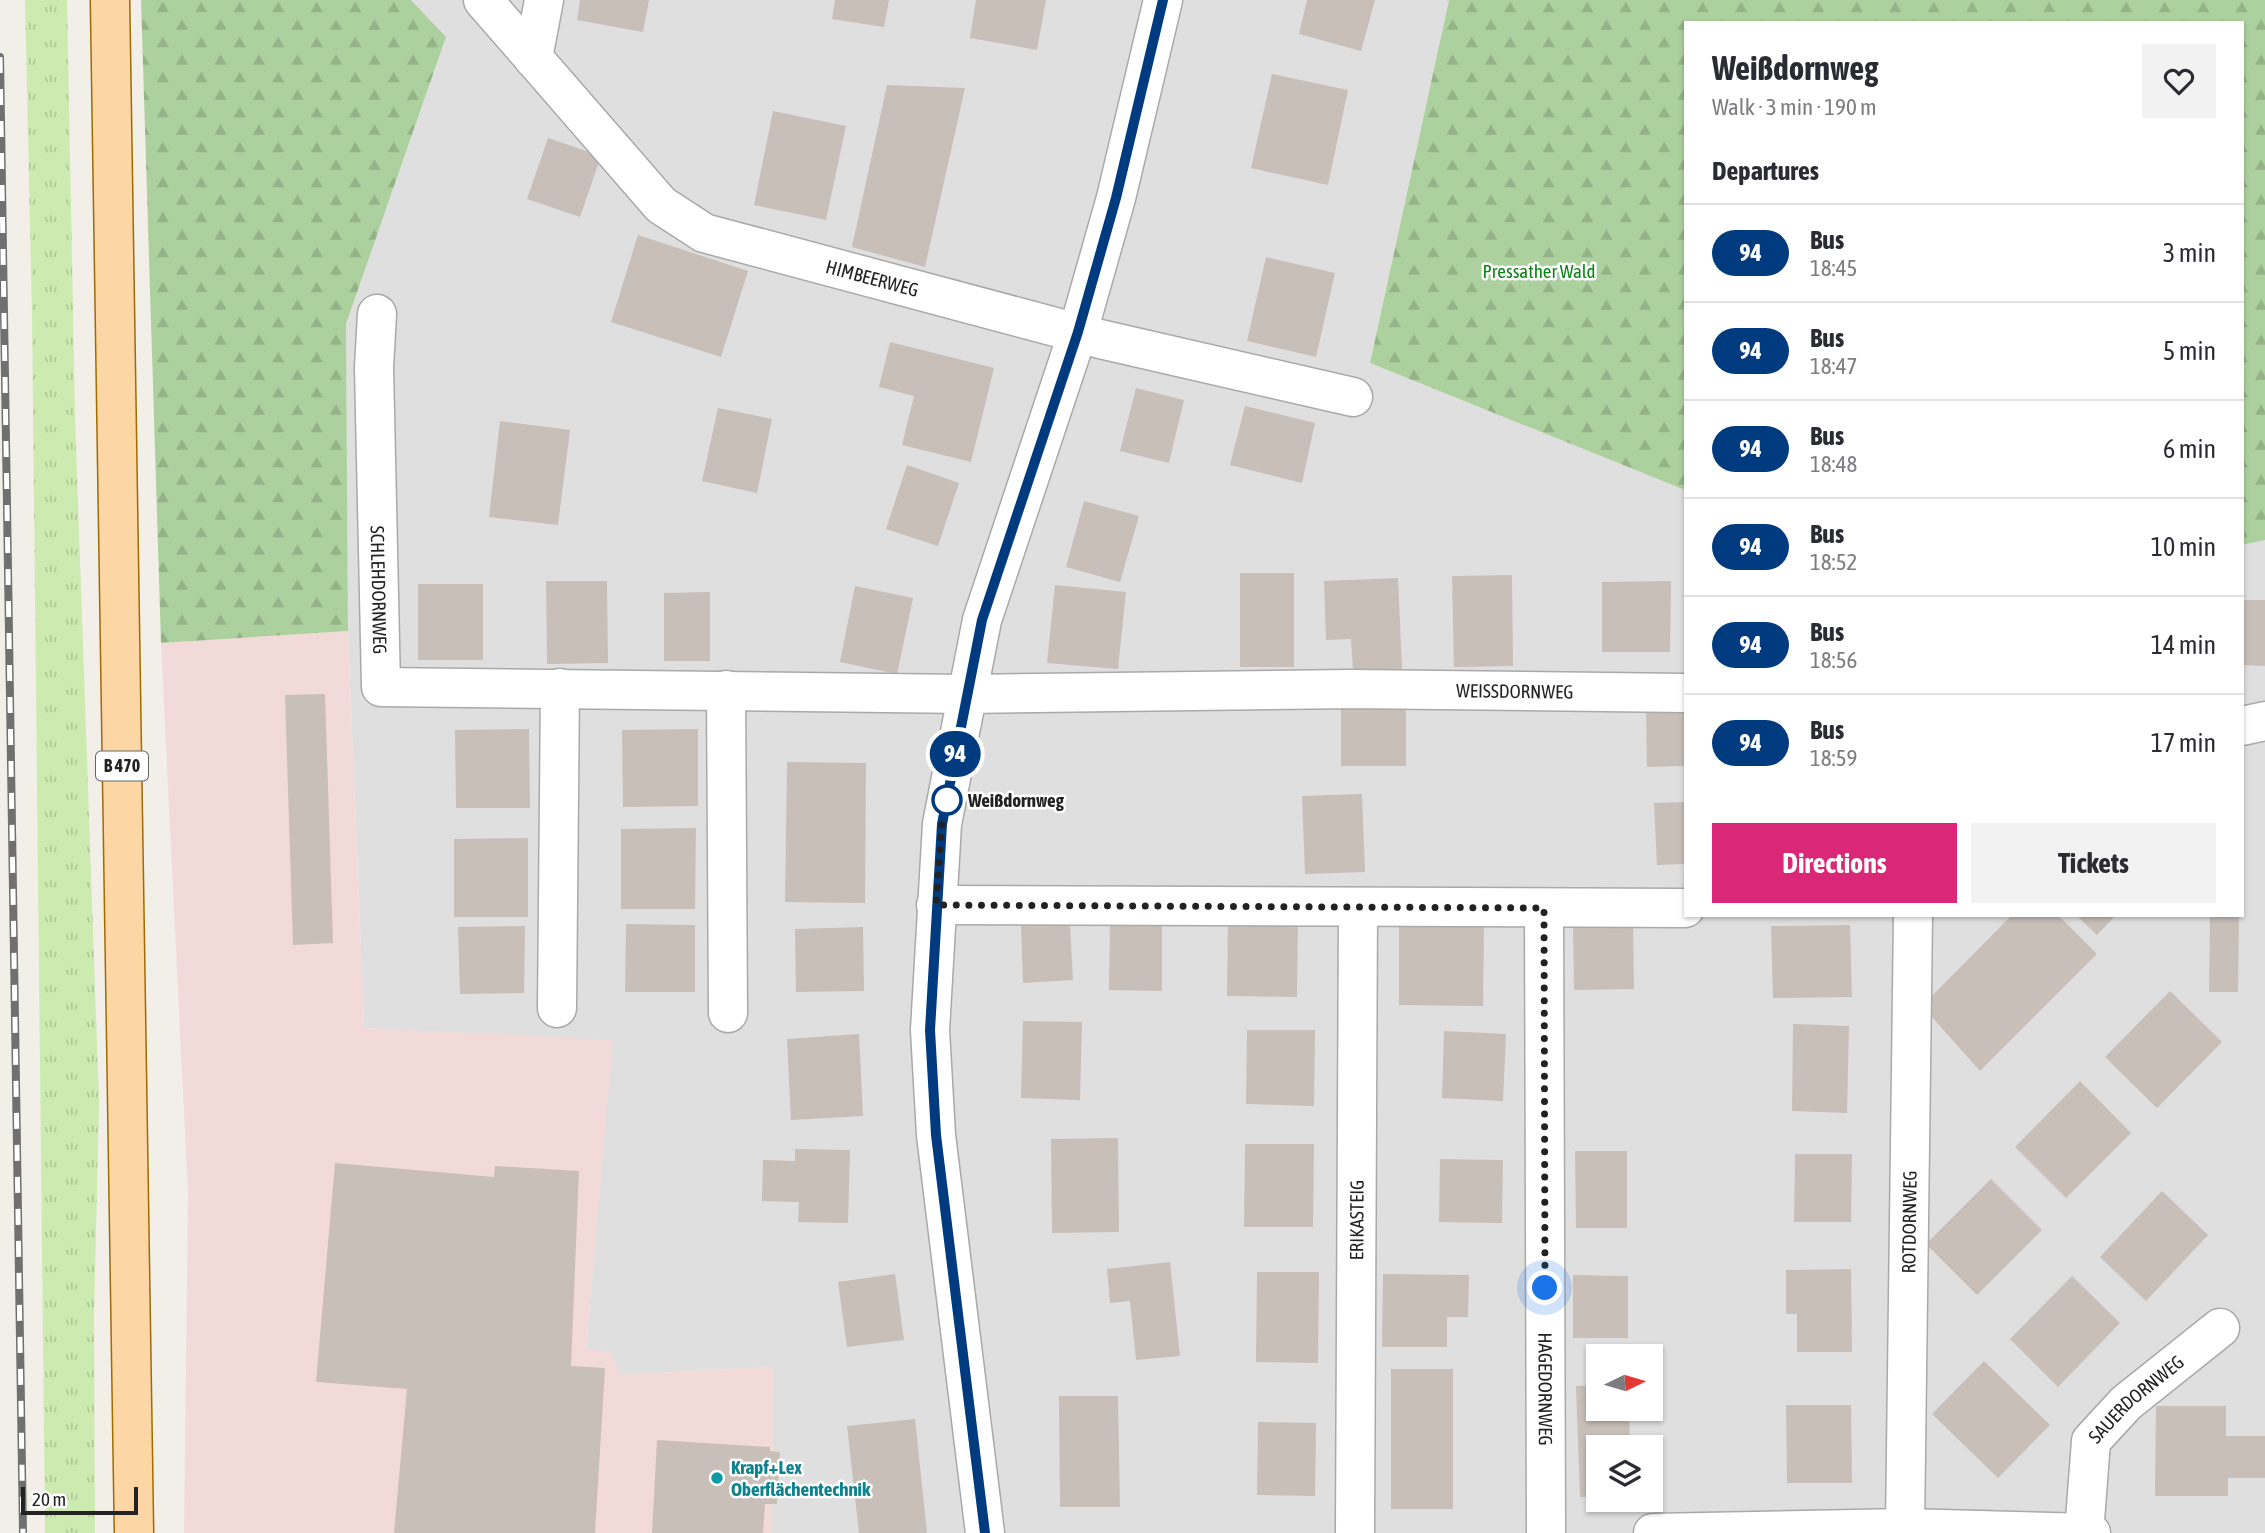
<!DOCTYPE html>
<meta charset="utf-8">
<style>
:root{--surface:#fff;--page:#f2f2f3;--text:#2b2b33;--muted:#7c7c81;--line:#e1e1e2;--accent:#db2777}
body{margin:0;font-family:"Asap Condensed",sans-serif;background:var(--page);color:var(--text);height:100vh;display:flex;flex-direction:column;font-size:26px;white-space:nowrap}
*{box-sizing:border-box;margin:0}
p{font-size:23px;color:var(--muted)}
.icon{flex:none;width:38px;height:38px;fill:none;stroke:currentColor;stroke-width:2;stroke-linecap:round;stroke-linejoin:round}
.map{position:relative;flex:1;overflow:hidden}
.side{position:absolute;left:1684px;top:21px;width:560px;height:896px;display:flex;flex-direction:column;background:var(--surface);border-radius:0px;box-shadow:0 2px 5px #0004}
.side>*{flex:none}
.badge{padding:0 14px;border-radius:23px;font-size:24px;line-height:46px}
.needle{width:46px;rotate:85deg}
.controls{position:absolute;left:1586px;top:1344px;display:grid;gap:14px}
.controls a{display:grid;place-items:center;width:77px;height:77px;border-radius:0px;background:var(--surface);box-shadow:0 2px 5px #0004;font-size:35px}
.scale{position:absolute;left:21px;bottom:18px;width:117px;box-sizing:border-box;padding-left:7px;border:4px solid #222;border-top:0;font-size:19px;line-height:24px;white-space:nowrap;color:#222;-webkit-text-stroke:5px #fff;paint-order:stroke}
.you{position:absolute;width:35px;height:35px;margin:-18px;border:5px solid #fff;border-radius:50%;background:#1a73e8;box-shadow:0 0 0 10px #1a73e833}
.map>.badge{position:absolute;translate:-50% -50%;box-shadow:0 0 0 4px #fff}
h2{padding:0 28px;font-size:26px;line-height:63px}
.round{display:grid;place-items:center;flex:none;width:74px;height:74px;border-radius:0px;background:var(--page)}
.head{display:flex;align-items:center;justify-content:space-between;height:119px;padding:0 28px}
h1{font-size:33px;font-weight:700;line-height:52px}
.cta{display:flex;gap:14px;margin-top:auto;padding:14px 28px}
.cta a{flex:1;height:80px;border-radius:0px;background:var(--accent);color:#fff;font-size:28px;font-weight:700;line-height:80px;text-align:center}
.cta a+a{background:var(--page);color:var(--text)}
ul{padding:0;list-style:none}
li{display:flex;align-items:center;gap:21px;height:98px;padding:0 28px;border-top:2px solid var(--line)}
li div{flex:1}
li b{display:block;font-size:26px}
li em{font-style:normal}
li .badge{min-width:77px;font-weight:700;text-align:center}
.map>svg:first-child{display:block}
.residential{fill:#e0dfdf;fill-rule:evenodd}
.commercial{fill:#f2dad9}
.grass{fill:url(#grass-tufts)}
.forest{fill:url(#forest-firs)}
.building{fill:#c7bfb8}
.lines{fill:none;stroke-linecap:round;stroke-linejoin:round}
.minor-casing{stroke:#a9a9a9;stroke-width:41}
.major-casing{stroke:#a06b00;stroke-width:41}
.minor{stroke:#fff;stroke-width:38}
.major{stroke:#fcd6a4;stroke-width:38}
.rail-casing{stroke:#707070;stroke-width:8}
.rail{stroke:#fff;stroke-width:5;stroke-dasharray:16;stroke-linecap:butt}
.line-casing{stroke:#fff;stroke-width:16}
.line{stroke:#003b80;stroke-width:10}
.walk{stroke:#222;stroke-width:7;stroke-dasharray:0 12.6}
.stop-dot{fill:#fff;stroke:#003b80;stroke-width:3.5}
.culture-dot{fill:#0f9aa8;stroke:#fff;stroke-width:2.5}
.labels{text-anchor:middle;stroke-width:5;stroke-linejoin:round;paint-order:stroke}
.shield{fill:#fff;stroke:#646464;stroke-width:2}
.shield-label{font-size:18px;font-weight:bold;fill:#222}
.park-label{font-size:19px;fill:#0c8416;stroke:#fff}
.street-label{font-size:19px;fill:#222;stroke:#fff}
.stop-label{font-size:19px;font-weight:bold;fill:#222;stroke:#fff;text-anchor:start}
.culture-label{font-size:19px;font-weight:bold;fill:#0d838f;stroke:#fff;text-anchor:start}
</style>
<div class="map">
<svg width="2265" height="1533" viewBox="0 0 2265 1533">
<defs>
<pattern id="grass-tufts" width="24" height="20" patternUnits="userSpaceOnUse" patternTransform="scale(1.75)"><rect width="24" height="20" fill="#cdebb0"/><path d="M3 7l-1-3M5 7V3M7 7l1-3M15 17l-1-3M17 17v-4M19 17l1-3" fill="none" stroke="#b0c997"/></pattern>
<pattern id="forest-firs" width="22" height="20" patternUnits="userSpaceOnUse" patternTransform="scale(1.75)"><rect width="22" height="20" fill="#add19e"/><path d="M5 1l3.5 6h-7zM16 11l3.5 6h-7z" fill="#95b388"/></pattern>
</defs>
<rect width="100%" height="100%" fill="#f2efe9"/>
<path class="residential" d="M 411,0 L 1449,0 L 1370,363 L 1685,490 L 1685,915 L 2242,915 L 2242,545 L 2265,540 L 2265,1533 L 772,1533 L 773,1367 L 620,1375 L 586,1349 L 612,1041 L 364,1028 L 348,631 L 346,324 L 446,37 ZM 1598,1356 L 1650,1356 L 1650,1409 L 1598,1409 ZM 1598,1447 L 1650,1447 L 1650,1500 L 1598,1500 Z"/>
<polygon class="commercial" points="348,631 364,1028 613,1040 586,1349 611,1352 620,1375 773,1367 772,1533 184,1533 188,1194 161,643"/>
<polygon class="grass" points="25,0 67,0 75,416 99,1102 94,1317 95,1533 45,1533 32,314"/>
<g class="forest">
<polygon points="141,0 411,0 446,37 346,324 348,631 161,643"/>
<polygon points="1449,0 2265,0 2265,540 2242,545 2242,23 1685,23 1685,490 1370,363"/>
</g>
<g class="building">
<polygon points="580,0 649,0 643,32 577,20"/>
<polygon points="835,0 889,0 884,27 832,19"/>
<polygon points="976,0 1046,0 1037,50 970,38"/>
<polygon points="1307,0 1375,0 1361,51 1299,34"/>
<polygon points="1272,74 1348,90 1328,185 1251,168"/>
<polygon points="887,85 965,88 925,267 852,247"/>
<polygon points="773,111 846,126 826,220 754,205"/>
<polygon points="548,138 601,156 580,217 527,199"/>
<polygon points="638,235 748,271 721,357 611,322"/>
<polygon points="1266,257 1335,273 1316,357 1247,341"/>
<polygon points="890,342 994,368 971,462 902,445 914,396 879,387"/>
<polygon points="1136,388 1184,400 1169,463 1120,451"/>
<polygon points="1245,406 1315,423 1302,483 1230,465"/>
<polygon points="718,408 772,419 757,493 702,481"/>
<polygon points="500,421 570,430 558,525 489,517"/>
<polygon points="907,465 959,483 938,546 886,529"/>
<polygon points="1084,501 1139,516 1120,582 1066,567"/>
<rect x="1240" y="573" width="54" height="94"/>
<polygon points="1512,575 1513,666 1454,667 1452,576"/>
<polygon points="1398,578 1402,669 1353,671 1351,639 1326,640 1324,581"/>
<polygon points="546,581 607,581 608,663 547,664"/>
<polygon points="1671,581 1670,652 1602,652 1602,582"/>
<rect x="418" y="584" width="65" height="76"/>
<polygon points="1055,585 1126,592 1118,669 1047,663"/>
<polygon points="855,586 913,598 897,674 840,662"/>
<polygon points="710,592 710,661 664,661 664,593"/>
<polygon points="2242,600 2265,600 2265,666 2242,665"/>
<polygon points="325,694 333,943 293,945 285,695"/>
<rect x="1341" y="707" width="65" height="59"/>
<polygon points="1685,707 1685,766 1647,767 1646,708"/>
<polygon points="529,729 530,808 456,808 455,730"/>
<polygon points="698,729 698,806 623,807 622,730"/>
<polygon points="787,762 866,763 865,903 785,902"/>
<polygon points="1362,794 1365,872 1305,874 1302,796"/>
<polygon points="1685,802 1685,864 1657,865 1654,803"/>
<polygon points="696,828 695,909 621,909 621,829"/>
<polygon points="528,838 528,917 454,917 454,839"/>
<polygon points="2012,915 2058,915 2097,954 1980,1071 1922,1006"/>
<polygon points="2076,915 2116,915 2097,935"/>
<polygon points="2210,915 2239,915 2238,992 2209,992"/>
<polygon points="1228,919 1298,919 1297,997 1227,996"/>
<polygon points="1633,920 1634,989 1574,990 1573,921"/>
<polygon points="1110,922 1162,923 1162,991 1109,990"/>
<polygon points="1399,923 1484,924 1483,1006 1399,1005"/>
<polygon points="626,924 695,925 695,992 625,992"/>
<polygon points="1070,924 1073,980 1023,983 1021,926"/>
<polygon points="1850,925 1852,997 1773,998 1771,926"/>
<polygon points="525,926 524,993 460,994 458,927"/>
<polygon points="863,927 864,991 796,992 795,929"/>
<polygon points="2170,991 2222,1042 2157,1108 2105,1057"/>
<polygon points="1023,1021 1082,1022 1080,1100 1021,1098"/>
<polygon points="1793,1024 1849,1026 1847,1113 1792,1111"/>
<polygon points="1247,1030 1315,1030 1314,1106 1246,1104"/>
<polygon points="1444,1031 1506,1034 1503,1101 1442,1098"/>
<polygon points="859,1034 863,1116 791,1120 787,1039"/>
<polygon points="2080,1081 2131,1133 2066,1198 2015,1147"/>
<polygon points="1118,1138 1119,1232 1052,1233 1051,1139"/>
<polygon points="1245,1144 1314,1144 1313,1227 1244,1227"/>
<polygon points="795,1149 850,1150 848,1223 798,1222 799,1202 762,1201 763,1160 795,1161"/>
<polygon points="1575,1151 1627,1151 1627,1228 1576,1228"/>
<polygon points="1795,1154 1852,1154 1851,1222 1794,1222"/>
<polygon points="1440,1159 1503,1160 1502,1223 1439,1222"/>
<polygon points="335,1163 494,1177 495,1166 579,1171 571,1366 605,1368 595,1533 394,1533 407,1389 316,1382"/>
<polygon points="1991,1179 2042,1230 1977,1295 1926,1244"/>
<polygon points="2162,1191 2208,1235 2146,1301 2100,1257"/>
<polygon points="1170,1262 1180,1356 1136,1360 1130,1301 1110,1303 1107,1269"/>
<polygon points="1851,1269 1852,1352 1797,1352 1797,1314 1786,1314 1786,1270"/>
<polygon points="1257,1272 1319,1272 1318,1363 1256,1362"/>
<polygon points="895,1274 904,1340 847,1347 838,1282"/>
<polygon points="1383,1274 1469,1275 1468,1317 1447,1317 1447,1347 1382,1347"/>
<polygon points="1573,1275 1628,1276 1628,1338 1573,1338"/>
<polygon points="2072,1276 2120,1323 2058,1387 2010,1339"/>
<polygon points="1984,1361 2050,1425 1998,1478 1932,1414"/>
<rect x="1391" y="1369" width="62" height="140"/>
<polygon points="1598,1385 1598,1409 1629,1409 1630,1447 1598,1447 1598,1496 1580,1497 1576,1386"/>
<polygon points="1059,1396 1118,1396 1120,1507 1060,1507"/>
<polygon points="1786,1405 1851,1405 1852,1483 1787,1483"/>
<polygon points="2156,1406 2226,1406 2226,1436 2265,1436 2265,1478 2228,1478 2228,1496 2155,1496"/>
<polygon points="915,1419 927,1533 859,1533 847,1426"/>
<polygon points="1258,1422 1316,1423 1315,1496 1257,1495"/>
<polygon points="657,1440 770,1447 770,1451 780,1452 777,1504 765,1504 763,1533 652,1533"/>
</g>
<g class="lines">
<g class="minor-casing">
<g id="minor">
<path id="s1" d="M 483,0 L 661,205 L 704,233 L 1100,339 L 1353,397"/>
<polyline points="533,58 544,0"/>
<path id="s2" d="M 377,314 L 374,367 L 381,687 L 967,694 L 1352,689 L 1685,693"/>
<polyline points="726,690 728,1013"/>
<polyline points="2242,726 2265,721"/>
<polyline points="936,905 1685,908"/>
<path id="s3" d="M 1544,908 L 1546,1533"/>
<polyline points="557,1008 560,688"/>
<path id="s4" d="M 1905,1528 L 1913,915"/>
<polyline points="985,1533 936,1135 930,1030 942,824 982,620 1078,332 1116,198 1163,0"/>
<path id="s5" d="M 1355,1533 L 1358,907"/>
<polyline points="1653,1533 1905,1528 2091,1533"/>
<path id="s6" d="M 2084,1533 L 2091,1441 L 2126,1403 L 2220,1328"/>
</g>
</g>
<g class="major-casing">
<polyline id="major" points="110,0 134,1533"/>
</g>
<use href="#minor" class="minor"/>
<use href="#major" class="major"/>
<g class="rail-casing">
<polyline id="rail" points="0,57 23,1533"/>
</g>
<use href="#rail" class="rail"/>
</g>
<g class="lines">
<g class="line-casing">
<polyline id="line" points="985,1533 936,1135 930,1030 942,824 982,620 1078,332 1116,198 1163,0"/>
</g>
<use href="#line" class="line"/>
<polyline class="walk" points="947,800 942,824 936,905 1544,908 1545,1288"/>
</g>
<circle class="stop-dot" cx="947" cy="800" r="14"/>
<circle class="culture-dot" cx="717" cy="1478" r="7"/>
<g class="labels">
<rect class="shield" x="96" y="751.5" width="52" height="29" rx="5"/>
<g class="shield-label">
<text x="122" y="772">B 470</text>
</g>
<g class="park-label">
<text x="1539" y="278">Pressather Wald</text>
</g>
<g class="street-label">
<text dy="7" stroke="none"><textPath href="#s1" startOffset="497">HIMBEERWEG</textPath></text>
<text dy="7" stroke="none"><textPath href="#s2" startOffset="276">SCHLEHDORNWEG</textPath></text>
<text dy="7" stroke="none"><textPath href="#s2" startOffset="1507">WEISSDORNWEG</textPath></text>
<text dy="7" stroke="none"><textPath href="#s5" startOffset="313">ERIKASTEIG</textPath></text>
<text dy="7" stroke="none"><textPath href="#s4" startOffset="306">ROTDORNWEG</textPath></text>
<text dy="7" stroke="none"><textPath href="#s3" startOffset="481">HAGEDORNWEG</textPath></text>
<text dy="7" stroke="none"><textPath href="#s6" startOffset="154">SAUERDORNWEG</textPath></text>
</g>
<g class="stop-label">
<text x="968" y="807">Weißdornweg</text>
</g>
<g class="culture-label">
<text x="731" y="1474">Krapf+Lex<tspan x="731" dy="22">Oberflächentechnik</tspan></text>
</g>
</g>
</svg>
<div class="controls">
<a><svg class="needle" viewBox="-14 -14 28 28"><path d="M0-13l5 13h-10z" fill="#e53935"/><path d="M0 13l5-13h-10z" fill="#7c7c81"/></svg></a>
<a><svg class="icon" aria-label="layers" viewBox="0 0 24 24"><path d="M12 4l9 5-9 5-9-5zM3 14l9 5 9-5"/></svg></a>
</div>
<div class="scale">20 m</div>
<div class="you" style="left:1545px;top:1288px"></div>
<b class="badge" style="left:955px;top:754px;background:#003b80;color:#fff">94</b>
<section class="side">
<div class="head"><div><h1>Weißdornweg</h1><p>Walk · 3 min · 190 m</p></div><a class="round"><svg class="icon" aria-label="heart" viewBox="0 0 24 24"><path d="M12 20l-8-8c-3-5 5-10 8-4 3-6 11-1 8 4z"/></svg></a></div>
<h2>Departures</h2>
<ul>
<li><span class="badge" style="background:#003b80;color:#fff">94</span><div><b>Bus</b><p>18:45</p></div><em>3 min</em></li>
<li><span class="badge" style="background:#003b80;color:#fff">94</span><div><b>Bus</b><p>18:47</p></div><em>5 min</em></li>
<li><span class="badge" style="background:#003b80;color:#fff">94</span><div><b>Bus</b><p>18:48</p></div><em>6 min</em></li>
<li><span class="badge" style="background:#003b80;color:#fff">94</span><div><b>Bus</b><p>18:52</p></div><em>10 min</em></li>
<li><span class="badge" style="background:#003b80;color:#fff">94</span><div><b>Bus</b><p>18:56</p></div><em>14 min</em></li>
<li><span class="badge" style="background:#003b80;color:#fff">94</span><div><b>Bus</b><p>18:59</p></div><em>17 min</em></li>
</ul>
<div class="cta"><a>Directions</a><a>Tickets</a></div>
</section>
</div>
